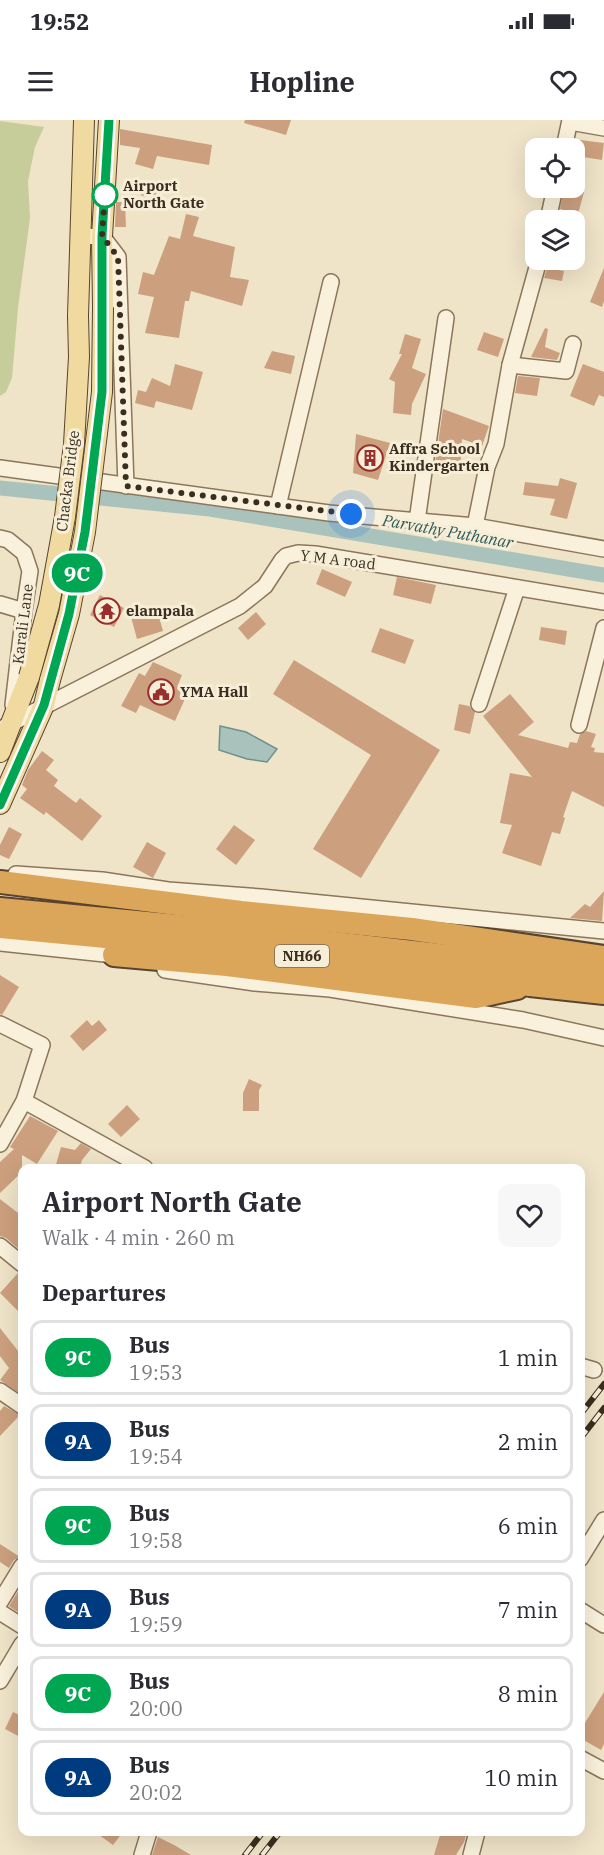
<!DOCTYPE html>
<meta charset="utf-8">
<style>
:root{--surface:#fff;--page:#f7f7f7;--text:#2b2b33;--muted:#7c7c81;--line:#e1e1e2}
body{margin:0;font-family:"IBM Plex Serif",serif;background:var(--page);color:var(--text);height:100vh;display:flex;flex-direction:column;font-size:22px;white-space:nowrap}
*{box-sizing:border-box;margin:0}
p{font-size:20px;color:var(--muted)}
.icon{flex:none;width:33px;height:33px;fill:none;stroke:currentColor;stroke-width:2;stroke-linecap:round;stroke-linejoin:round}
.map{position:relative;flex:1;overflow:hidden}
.panel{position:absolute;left:18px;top:1044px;width:567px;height:672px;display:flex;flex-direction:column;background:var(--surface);border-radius:12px;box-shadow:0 6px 24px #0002}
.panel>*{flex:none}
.badge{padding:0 12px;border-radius:20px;font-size:21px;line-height:39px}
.buttons{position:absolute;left:525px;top:18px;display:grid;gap:12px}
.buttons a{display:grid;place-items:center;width:60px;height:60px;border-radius:12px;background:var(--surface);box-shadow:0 6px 24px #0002;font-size:30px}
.you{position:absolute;width:30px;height:30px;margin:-15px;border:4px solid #fff;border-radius:50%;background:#1a73e8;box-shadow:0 0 0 9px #1a73e833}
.map>.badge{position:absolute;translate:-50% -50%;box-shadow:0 0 0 3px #fff}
h2{padding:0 24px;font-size:22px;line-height:54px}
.round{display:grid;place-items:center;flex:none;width:63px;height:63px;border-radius:12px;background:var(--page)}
.summary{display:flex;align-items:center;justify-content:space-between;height:102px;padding:0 24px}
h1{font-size:28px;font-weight:700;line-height:45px}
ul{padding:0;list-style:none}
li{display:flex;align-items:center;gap:18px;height:75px;margin:0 12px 9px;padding:0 12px;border:3px solid var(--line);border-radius:12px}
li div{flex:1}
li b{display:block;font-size:22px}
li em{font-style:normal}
li .badge{min-width:66px;font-weight:700;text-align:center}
.status{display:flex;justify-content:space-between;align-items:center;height:42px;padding:0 30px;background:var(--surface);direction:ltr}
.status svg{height:16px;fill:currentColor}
header{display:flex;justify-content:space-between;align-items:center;height:78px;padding:0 24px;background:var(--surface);font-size:27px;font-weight:700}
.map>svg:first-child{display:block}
.green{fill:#c6cd9b}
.water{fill:#a9c3bc;stroke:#6f918a;stroke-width:1.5}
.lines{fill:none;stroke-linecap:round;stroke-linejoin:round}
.canal{stroke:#a9c3bc;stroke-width:15}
.building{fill:#cca07e}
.minor-casing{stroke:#8b765c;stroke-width:18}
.major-casing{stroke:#594430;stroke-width:22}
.highway-casing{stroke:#594430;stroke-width:26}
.minor{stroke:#f9f1db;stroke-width:15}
.major{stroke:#f1daa0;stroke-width:20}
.highway{stroke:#dca65a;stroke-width:22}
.rail-casing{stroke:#3b2e20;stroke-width:6}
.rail{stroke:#f6eed7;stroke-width:4;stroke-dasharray:11;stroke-linecap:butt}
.major-bridge-casing{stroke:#594430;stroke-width:22;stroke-linecap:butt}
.major-bridge{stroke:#f1daa0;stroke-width:20}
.line-casing{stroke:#fff;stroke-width:14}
.line{stroke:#00a651;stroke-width:9}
.walk{stroke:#3b2e20;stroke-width:6;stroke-dasharray:0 10.8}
.stop-dot{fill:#fff;stroke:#00a651;stroke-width:3}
.labels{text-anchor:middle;stroke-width:6;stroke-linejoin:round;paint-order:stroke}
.shield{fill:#f6eed7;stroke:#736857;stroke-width:1.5}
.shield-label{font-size:14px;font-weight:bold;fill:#3b2e20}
.stop-label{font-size:15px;font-weight:bold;fill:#3b2e20;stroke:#f6eed7;text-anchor:start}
.poi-label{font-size:15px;font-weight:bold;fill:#3b2e20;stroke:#f6eed7;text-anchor:start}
.street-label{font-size:15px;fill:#3b2e20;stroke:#f6eed7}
.water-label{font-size:16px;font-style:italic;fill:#2f5b59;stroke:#f6eed7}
</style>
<div class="status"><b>19:52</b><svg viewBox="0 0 49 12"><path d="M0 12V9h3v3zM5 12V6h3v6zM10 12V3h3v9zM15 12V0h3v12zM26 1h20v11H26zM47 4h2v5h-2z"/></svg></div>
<header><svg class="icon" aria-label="menu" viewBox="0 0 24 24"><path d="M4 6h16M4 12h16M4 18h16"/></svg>Hopline<svg class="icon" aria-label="heart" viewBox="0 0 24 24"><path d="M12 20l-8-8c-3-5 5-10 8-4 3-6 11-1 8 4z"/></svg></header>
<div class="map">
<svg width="604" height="1735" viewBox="0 0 604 1735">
<rect width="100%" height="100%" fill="#efe4c8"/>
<polygon class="green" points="0,1 44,7 35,27 28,61 30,98 18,188 12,258 6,272 0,276"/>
<polygon class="water" points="220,606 246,612 277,629 267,642 247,639 219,630"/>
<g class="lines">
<polyline class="canal" points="0,368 210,389 604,455"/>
</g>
<g class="building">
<polygon points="245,0 291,0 286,15 244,3"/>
<polygon points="120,9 212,25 209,45 157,36 153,49 135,44 140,28 120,25"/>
<polygon points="580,20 604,23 602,40 577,36"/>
<polygon points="148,61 160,66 153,80 141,75"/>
<polygon points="564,68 580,68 579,71 584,72 578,94 560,89"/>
<polygon points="116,82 125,82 126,107 115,107"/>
<polygon points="186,94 199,97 193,116 235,127 230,157 249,160 242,186 191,171 189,181 185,181 179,218 145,213 154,177 138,174 143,152 154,155 169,116 180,119"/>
<polygon points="547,148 564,151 562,161 544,158"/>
<polygon points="604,148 604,181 602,187 590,182"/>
<polygon points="545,208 548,209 545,227 560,233 557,240 531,237"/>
<polygon points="484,212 504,219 498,237 477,230"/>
<polygon points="405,214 421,219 412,248 426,254 412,284 411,295 393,293 395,262 389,259 402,234 399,234"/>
<polygon points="272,231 295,236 291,254 264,248"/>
<polygon points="175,244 203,252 192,290 156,281 154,288 135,283 138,270 146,272 152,258 170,266"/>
<polygon points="583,244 604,252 604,277 599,275 594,286 570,276"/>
<polygon points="518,256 540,258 537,276 515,273"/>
<polygon points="443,289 489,306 482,326 462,319 460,353 434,351"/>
<polygon points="356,314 390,323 378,360 353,353"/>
<polygon points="560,358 577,363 567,399 550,395 555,379 523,375 525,362 558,366"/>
<polygon points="322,449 352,462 345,477 316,464"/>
<polygon points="397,457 436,465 431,484 393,475"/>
<polygon points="100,475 124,488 114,507 90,495"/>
<polygon points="157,490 163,511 137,519 131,497"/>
<polygon points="256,492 266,504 248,520 238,508"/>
<polygon points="541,507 567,511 565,525 539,520"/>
<polygon points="380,508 414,520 405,544 371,532"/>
<polygon points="294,540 440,630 361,758 313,729 371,635 273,574"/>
<polygon points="153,542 182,555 178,565 189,570 175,601 140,585 136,593 121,586 139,553 145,556"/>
<polygon points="510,574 534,602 518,615 568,628 570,622 577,623 580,614 586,611 596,614 591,627 595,628 594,632 604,633 604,687 572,671 563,697 565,698 560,714 552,712 541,746 502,733 512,705 500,703 510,653 532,657 483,596"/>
<polygon points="459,584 469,586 475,592 470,614 454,610"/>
<polygon points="42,631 54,640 46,650 58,660 54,666 76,683 80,678 102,696 82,721 46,692 44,695 20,678 27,669 22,665 28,650"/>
<polygon points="234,705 255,720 236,745 216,729"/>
<polygon points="9,707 22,714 9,739 0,735 0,725"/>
<polygon points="147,722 166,733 153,758 133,747"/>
<polygon points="604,771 602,801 570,798 585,784 590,787"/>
<polygon points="0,855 19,867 2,895 0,894"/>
<polygon points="87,900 92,906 99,900 107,910 83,931 70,916"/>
<polygon points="249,959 262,965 259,970 259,991 243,991 243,973"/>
<polygon points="127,985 140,999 121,1017 108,1004"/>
<polygon points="30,996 58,1011 37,1044 22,1035 22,1052 0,1073 0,1042 14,1029 10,1027"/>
<polygon points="81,1023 91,1029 82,1040 80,1048 55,1048 61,1027 75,1030"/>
<polygon points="0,1079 22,1096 22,1132 6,1118 0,1116"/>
<polygon points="18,1153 22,1153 22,1195 0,1173"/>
<polygon points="0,1208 22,1236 22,1275 0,1260 9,1248 0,1236"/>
<polygon points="4,1286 20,1295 0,1316 0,1291"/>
<polygon points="0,1424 20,1437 14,1440 9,1448 0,1442"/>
<polygon points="22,1465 22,1495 9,1486"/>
<polygon points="604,1572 604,1624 601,1630 580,1618 580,1611"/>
<polygon points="13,1592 22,1596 22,1618 5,1609"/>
<polygon points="95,1712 123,1712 113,1725"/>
<polygon points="441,1712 467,1712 464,1722 456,1735 434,1735"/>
<polygon points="158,1717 174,1725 191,1735 152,1735"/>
</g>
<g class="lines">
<g class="minor-casing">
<g id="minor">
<polyline points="570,2 604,8"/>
<polyline points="564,28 570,0"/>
<polyline points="548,100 555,68"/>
<polyline points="80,117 102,116 118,137 126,366"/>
<polyline points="510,245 566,251 573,224"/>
<polyline points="0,348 329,393 475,406 604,429"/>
<polyline points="278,386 331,162"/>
<polyline points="417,401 446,198"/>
<polyline points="475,406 487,347 496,324 510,245 539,140"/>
<polyline points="0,418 8,420 24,433 30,451 24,491 13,585"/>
<polyline points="0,484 24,491"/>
<polyline points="479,584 517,468"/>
<polyline points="579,605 604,508"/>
<polyline points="6,606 240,486 265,466 282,440 286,436 298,433 315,434 604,482"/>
<polyline points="16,754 102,760 168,770 261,777 604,811"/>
<polyline points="0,823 114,835 122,838"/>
<polyline points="165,850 255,863 330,869 523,900 604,918"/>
<polyline points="0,904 42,925 24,981 0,1024"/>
<polyline points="24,981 145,1048"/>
<polyline points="0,1126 22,1144"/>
<polyline points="580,1246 594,1250"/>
<polyline points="0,1271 22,1286"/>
<polyline points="580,1439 604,1400"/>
<polyline points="0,1482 22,1446"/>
<polyline points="580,1490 604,1505"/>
<polyline points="0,1492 22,1506"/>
<polyline points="0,1561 22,1524"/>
<polyline points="580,1638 604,1651"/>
<polyline points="142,1735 149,1712"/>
<polyline points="471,1735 477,1712"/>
</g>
</g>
<g class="major-casing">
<g id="major">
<polyline points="103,187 102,116 109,0"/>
<polyline points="78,196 84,0"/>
<polyline points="0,632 29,557"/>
<polyline points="0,684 44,585 50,560"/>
</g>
</g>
<g class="highway-casing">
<g id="highway">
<polyline points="0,762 241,792 412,809 604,837"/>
<polyline points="0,789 230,811 604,854"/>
<polyline points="0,807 396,845 530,865 604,873"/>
<polyline points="114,835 227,845 476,877 517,868"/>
</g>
</g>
<use href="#minor" class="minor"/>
<use href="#major" class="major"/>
<use href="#highway" class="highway"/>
<g class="rail-casing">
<g id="rail">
<polyline points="580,1295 604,1264"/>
<polyline points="580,1319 604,1288"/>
<polyline points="245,1735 263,1712"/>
<polyline points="262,1735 280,1712"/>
</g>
</g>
<use href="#rail" class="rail"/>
<g class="major-bridge-casing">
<g id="major-bridge">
<polyline points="29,557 49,485 65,397 74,324 79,237 78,196"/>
<polyline points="50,560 69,494 85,412 102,272 103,187"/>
</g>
</g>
<use href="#major-bridge" class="major-bridge"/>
</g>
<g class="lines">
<g class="line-casing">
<polyline id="line" points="0,685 44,585 69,494 85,412 102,272 102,116 109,0"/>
</g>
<use href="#line" class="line"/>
<polyline class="walk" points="105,75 105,73 102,116 118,137 126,366 351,394"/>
</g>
<defs>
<g id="building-ring" transform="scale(1.35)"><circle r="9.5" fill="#f6eed7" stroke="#9a2e2c" stroke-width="1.5"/><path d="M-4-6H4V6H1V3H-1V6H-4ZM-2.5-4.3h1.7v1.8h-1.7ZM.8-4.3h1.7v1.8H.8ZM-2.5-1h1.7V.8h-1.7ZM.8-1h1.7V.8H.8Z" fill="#9a2e2c"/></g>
<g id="temple-ring" transform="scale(1.35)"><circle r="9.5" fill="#f6eed7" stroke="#9a2e2c" stroke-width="1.5"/><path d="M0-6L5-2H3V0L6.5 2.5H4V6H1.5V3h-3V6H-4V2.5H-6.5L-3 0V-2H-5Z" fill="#9a2e2c"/></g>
<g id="civic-ring" transform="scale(1.35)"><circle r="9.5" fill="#f6eed7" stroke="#9a2e2c" stroke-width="1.5"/><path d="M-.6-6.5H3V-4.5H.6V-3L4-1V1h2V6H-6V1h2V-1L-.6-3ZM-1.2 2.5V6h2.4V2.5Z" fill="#9a2e2c"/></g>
</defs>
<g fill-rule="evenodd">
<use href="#building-ring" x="370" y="338"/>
<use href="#temple-ring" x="107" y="491"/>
<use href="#civic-ring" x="161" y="572"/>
</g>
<circle class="stop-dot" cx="105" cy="75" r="12"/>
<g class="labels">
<rect class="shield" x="275" y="825" width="54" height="22" rx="4.5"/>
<g class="shield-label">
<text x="302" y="841">NH66</text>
</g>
<g class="stop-label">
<text x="123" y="71">Airport<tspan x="123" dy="17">North Gate</tspan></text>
</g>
<g class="poi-label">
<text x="389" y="334">Affra School<tspan x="389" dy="17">Kindergarten</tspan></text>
<text x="126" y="496">elampala</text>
<text x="180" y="577">YMA Hall</text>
</g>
<g class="street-label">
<text transform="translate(68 361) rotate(-83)" y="5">Chacka Bridge</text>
<text transform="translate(338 440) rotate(7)" y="5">Y M A road</text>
<text transform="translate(23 504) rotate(-83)" y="5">Karali Lane</text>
</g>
<g class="water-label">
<text transform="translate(448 411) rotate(10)" y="6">Parvathy Puthanar</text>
</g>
</g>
</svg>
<div class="buttons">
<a><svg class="icon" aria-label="locate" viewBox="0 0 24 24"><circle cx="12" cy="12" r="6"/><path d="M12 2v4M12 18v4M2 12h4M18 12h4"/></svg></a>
<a><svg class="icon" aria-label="layers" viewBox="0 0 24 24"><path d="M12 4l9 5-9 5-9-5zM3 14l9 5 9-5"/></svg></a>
</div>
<div class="you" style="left:351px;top:394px"></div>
<b class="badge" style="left:77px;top:453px;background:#00a651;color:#fff">9C</b>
<section class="panel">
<div class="summary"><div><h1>Airport North Gate</h1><p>Walk · 4 min · 260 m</p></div><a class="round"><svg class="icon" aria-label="heart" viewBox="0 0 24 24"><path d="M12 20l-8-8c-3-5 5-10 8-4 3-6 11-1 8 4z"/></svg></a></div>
<h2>Departures</h2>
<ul>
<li><span class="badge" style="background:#00a651;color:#fff">9C</span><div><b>Bus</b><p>19:53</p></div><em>1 min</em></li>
<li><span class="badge" style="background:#003b80;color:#fff">9A</span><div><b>Bus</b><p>19:54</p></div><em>2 min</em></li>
<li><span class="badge" style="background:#00a651;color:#fff">9C</span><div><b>Bus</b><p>19:58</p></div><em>6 min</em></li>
<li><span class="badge" style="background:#003b80;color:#fff">9A</span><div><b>Bus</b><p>19:59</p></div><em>7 min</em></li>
<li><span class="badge" style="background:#00a651;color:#fff">9C</span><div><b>Bus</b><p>20:00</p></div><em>8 min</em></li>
<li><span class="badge" style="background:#003b80;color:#fff">9A</span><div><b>Bus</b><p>20:02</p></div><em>10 min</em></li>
</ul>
</section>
</div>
